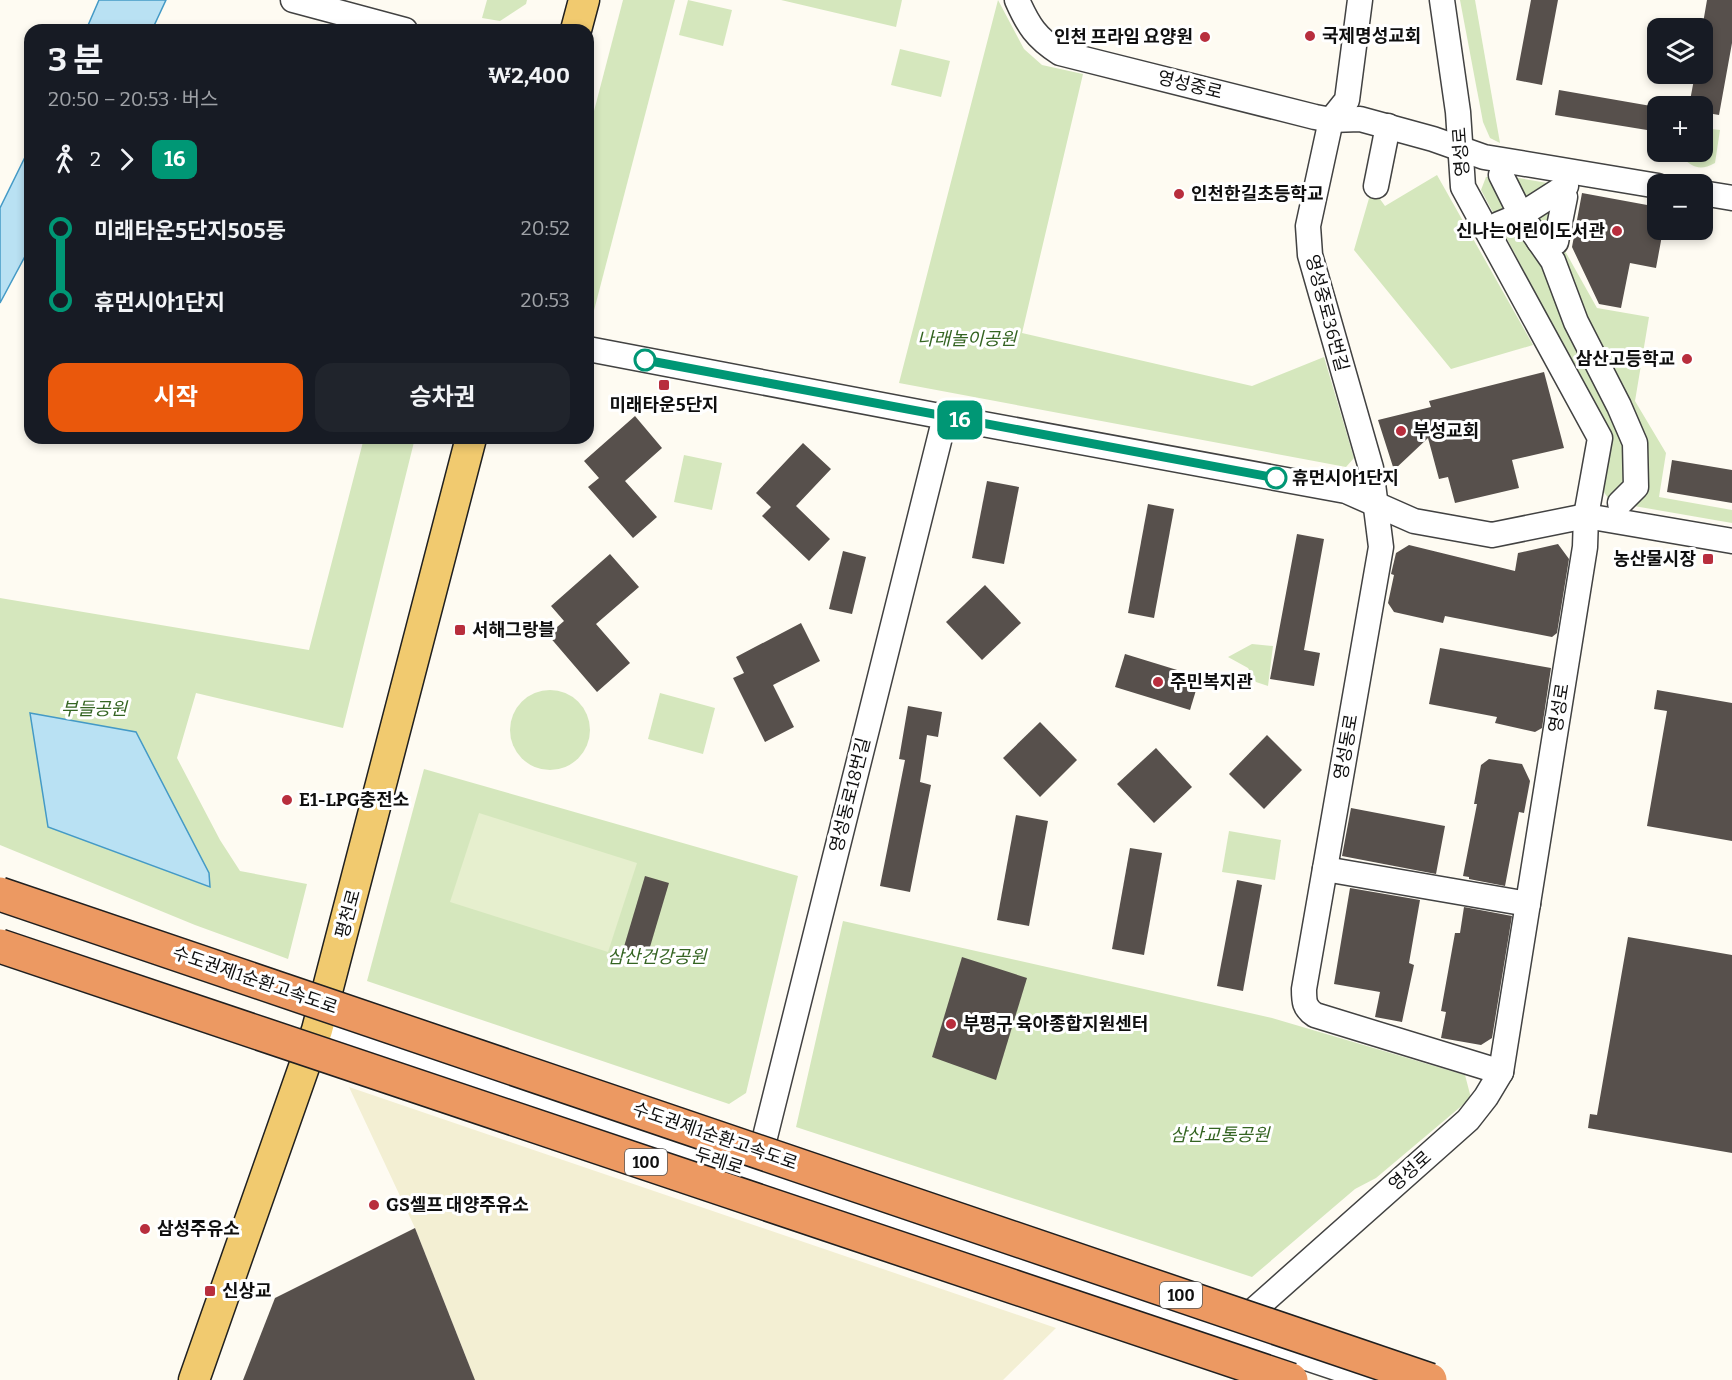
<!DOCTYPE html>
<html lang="ko">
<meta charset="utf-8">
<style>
:root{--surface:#171b24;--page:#20242c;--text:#f1f3f6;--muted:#9ea1a6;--accent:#ea580c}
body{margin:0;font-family:Bitter,"Noto Sans KR",serif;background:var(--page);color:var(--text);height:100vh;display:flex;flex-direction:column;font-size:22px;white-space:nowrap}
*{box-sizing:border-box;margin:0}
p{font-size:20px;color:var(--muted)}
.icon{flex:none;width:33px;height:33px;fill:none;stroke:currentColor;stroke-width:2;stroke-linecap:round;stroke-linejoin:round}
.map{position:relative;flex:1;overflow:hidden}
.details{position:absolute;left:24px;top:24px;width:570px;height:420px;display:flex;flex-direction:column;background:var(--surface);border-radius:18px;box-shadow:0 3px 9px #0003}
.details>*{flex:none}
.badge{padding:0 12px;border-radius:9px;font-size:21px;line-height:39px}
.controls{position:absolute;left:1647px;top:18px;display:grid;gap:12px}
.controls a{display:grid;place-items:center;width:66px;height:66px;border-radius:12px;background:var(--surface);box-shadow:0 3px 9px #0003;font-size:30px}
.map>.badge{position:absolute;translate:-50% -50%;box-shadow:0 0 0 3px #fff}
.legs{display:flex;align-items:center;gap:9px;height:66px;padding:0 24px;font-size:20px}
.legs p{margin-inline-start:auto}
.head{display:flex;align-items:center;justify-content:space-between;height:102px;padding:0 24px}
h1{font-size:33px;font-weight:700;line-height:45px}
.cta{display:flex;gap:12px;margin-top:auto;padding:12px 24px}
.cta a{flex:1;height:69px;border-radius:18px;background:var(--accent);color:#fff;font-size:24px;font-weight:700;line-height:69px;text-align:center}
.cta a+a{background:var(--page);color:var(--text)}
ul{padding:0 24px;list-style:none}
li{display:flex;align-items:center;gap:21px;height:72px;font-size:22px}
li i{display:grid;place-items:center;width:9px;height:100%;margin:0 8px;background:currentColor}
li i::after{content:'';width:15px;height:15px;margin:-8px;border:4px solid;border-radius:50%;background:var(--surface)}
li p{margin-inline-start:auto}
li:first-child i{background:linear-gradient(#0000 50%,currentColor 0)}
li:last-child i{background:linear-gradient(currentColor 50%,#0000 0)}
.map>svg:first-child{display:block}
.farmland{fill:#f3efd3}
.green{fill:#d5e7bd}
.pitch{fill:#e6efce}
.water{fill:#b9e1f3;stroke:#449ac6;stroke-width:1.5}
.building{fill:#57504c}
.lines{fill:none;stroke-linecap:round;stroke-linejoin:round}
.minor-casing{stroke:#424242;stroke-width:27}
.major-casing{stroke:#202020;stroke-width:33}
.minor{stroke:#fff;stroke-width:24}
.major{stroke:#f1ca6f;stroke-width:30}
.highway-bridge-casing{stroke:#202020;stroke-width:36;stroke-linecap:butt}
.highway-bridge{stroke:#ec9962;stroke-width:33}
.line-1-casing{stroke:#fff;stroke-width:14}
.line-1{stroke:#009775;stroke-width:9}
.poi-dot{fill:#b82e3d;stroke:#fff;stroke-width:2}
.stop-1-dot{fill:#fff;stroke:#009775;stroke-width:3}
.labels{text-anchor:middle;stroke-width:6;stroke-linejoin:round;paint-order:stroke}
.shield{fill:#fff;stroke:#575757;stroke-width:1.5}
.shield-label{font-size:16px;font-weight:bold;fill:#0f0f0f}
.poi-label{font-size:18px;font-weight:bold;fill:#0f0f0f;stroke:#fff;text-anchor:start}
.street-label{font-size:18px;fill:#0f0f0f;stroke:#fff}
.park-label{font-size:18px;font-style:italic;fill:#346422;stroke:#fff}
.stop-label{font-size:18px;font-weight:bold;fill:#0f0f0f;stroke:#fff;text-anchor:start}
</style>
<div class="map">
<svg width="1732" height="1380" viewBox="0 0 1732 1380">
<rect width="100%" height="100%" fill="#fefbf2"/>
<polygon class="farmland" points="349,1087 1056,1328 1003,1380 475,1380 415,1228"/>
<g class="green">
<polygon points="487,0 527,0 526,4 500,21 482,18"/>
<polygon points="623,0 675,0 592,318 588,317 588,134"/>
<polygon points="688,0 732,10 723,46 679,35"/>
<polygon points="781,0 902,0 896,27"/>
<polygon points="998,0 1024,49 1042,65 1083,74 1022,333 1252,386 1324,357 1354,458 1346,467 899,383"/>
<polygon points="1460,0 1475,0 1500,143 1490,138 1483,122"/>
<polygon points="900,49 950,61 941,97 891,85"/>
<path d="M 1703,128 L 1720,130 L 1715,163 C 1700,171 1694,168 1681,157 L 1682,152 L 1702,152 Z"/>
<polygon points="1437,175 1533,345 1451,369 1354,250 1372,188 1385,206"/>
<polygon points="1501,175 1577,188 1565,251 1597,308 1649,317 1635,401 1666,453 1659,497 1732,510 1732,523 1611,502 1603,491 1612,437 1481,190 1486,177"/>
<polygon points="364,438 415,438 343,728 196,693 177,758 220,840 240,871 307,884 288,959 195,925 0,845 0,598 309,650"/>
<polygon points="684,455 722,463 712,510 674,502"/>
<polygon points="1252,644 1273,646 1268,686 1256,682 1248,668 1228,657"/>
<circle cx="550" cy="730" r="40"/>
<polygon points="660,693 715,708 703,754 648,739"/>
<polygon points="424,769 798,876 746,1093 729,1104 367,981"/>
<polygon points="1229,831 1281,840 1275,880 1222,872"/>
<polygon points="843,921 1272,1018 1465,1075 1471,1098 1376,1178 1355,1189 1252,1277 796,1127"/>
</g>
<polygon class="pitch" points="479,813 637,863 608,952 450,902"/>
<g class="water">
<polygon points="99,0 166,0 152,30 86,30"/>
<polygon points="30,147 30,247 0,303 0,208"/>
<polygon points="30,713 136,732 209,873 210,887 48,827"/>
</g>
<g class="building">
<polygon points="1531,0 1558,0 1542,85 1516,80"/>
<polygon points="1707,0 1732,0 1732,43 1719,115 1702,112 1702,106 1689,106 1695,74 1702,74 1702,29"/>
<polygon points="1559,90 1651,106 1647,130 1555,115"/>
<polygon points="1582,193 1658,207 1658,230 1663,230 1656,268 1630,263 1621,308 1599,304 1572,247"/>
<polygon points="1544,372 1564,448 1512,460 1519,488 1455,503 1448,477 1439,479 1428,438 1394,470 1378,420 1431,407 1429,401"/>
<polygon points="635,416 662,448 625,481 657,517 633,538 588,487 599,478 584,461"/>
<polygon points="803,443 831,469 796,506 830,539 809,561 762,516 771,507 756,493"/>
<polygon points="1672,460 1732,470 1732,503 1667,492"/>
<polygon points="987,481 1019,487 1004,564 972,558"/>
<polygon points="1148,504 1174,509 1154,618 1128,613"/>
<polygon points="1297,534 1324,539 1304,650 1320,653 1314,686 1270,679"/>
<polygon points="1558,544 1569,559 1557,633 1552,637 1445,616 1443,623 1394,612 1388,603 1394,575 1391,574 1396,553 1409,545 1515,571 1518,553"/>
<polygon points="843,551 866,557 852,614 829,609"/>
<polygon points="610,554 639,587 596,624 630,663 597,692 548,635 564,621 551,606"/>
<polygon points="985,585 1021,623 982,660 946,622"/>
<polygon points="801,623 820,661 773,685 794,727 765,742 733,678 744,673 736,657"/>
<polygon points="1440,648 1551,668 1542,728 1535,732 1495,723 1497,717 1429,704"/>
<polygon points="1125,654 1200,677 1190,710 1115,687"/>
<polygon points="1657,690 1732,703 1732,841 1647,826 1667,711 1654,709"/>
<polygon points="908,706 942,712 938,737 927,735 920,782 931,785 910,892 880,886 905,760 899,759"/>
<polygon points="1040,722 1077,760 1040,797 1003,758"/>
<polygon points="1267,735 1302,770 1264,809 1229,774"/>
<polygon points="1156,748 1192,787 1154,823 1117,784"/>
<polygon points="1489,759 1522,764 1530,781 1524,813 1519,812 1505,886 1469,879 1469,877 1463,876 1477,804 1474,804 1481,765"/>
<polygon points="1351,808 1445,826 1436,874 1342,856"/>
<polygon points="1016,815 1048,821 1029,926 997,920"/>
<polygon points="1130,848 1162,853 1144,955 1112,949"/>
<polygon points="645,876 669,883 647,957 623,950"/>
<polygon points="1237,880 1262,885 1243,991 1217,986"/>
<polygon points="1350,888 1420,900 1409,963 1414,965 1402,1022 1375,1017 1380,992 1334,984"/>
<polygon points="1464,907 1512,916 1492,1038 1481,1045 1441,1038 1446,1012 1441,1011 1455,933 1460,933"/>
<polygon points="1628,937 1732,955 1732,1153 1588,1128 1590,1114 1597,1115"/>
<polygon points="962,957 1027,978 996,1080 932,1057"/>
<polygon points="415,1228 475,1380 243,1380 275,1298"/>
</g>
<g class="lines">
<g class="minor-casing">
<g id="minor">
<polyline points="293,0 405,30"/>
<path d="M 1017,0 C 1028,25 1036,38 1060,53 L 1315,117 L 1331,120 L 1360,119 L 1433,139 L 1484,157 L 1658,186"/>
<path d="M 1360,0 L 1347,100 L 1331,120 L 1308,226 L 1310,255 L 1371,468 L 1381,547 L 1304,989 C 1304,1001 1304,1008 1315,1015 L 1501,1072"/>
<polyline points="1376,186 1388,126"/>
<polyline points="1566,186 1521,215 1553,261 1576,322 1619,406 1635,443 1636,487 1620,503"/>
<polyline points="1702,193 1732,198"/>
<polyline points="1499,224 1521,215 1501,175"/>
<polyline points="1539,241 1556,242 1565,197 1555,195"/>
<polyline points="588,349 945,417 1346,491 1414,521 1492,535 1586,516 1732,541"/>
<polyline points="1325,869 1528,904"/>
<polyline points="317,1030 756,1173 1372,1380"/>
<polyline points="757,1169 945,417"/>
<polyline points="1228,1333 1468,1120 1486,1097 1501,1072 1585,547 1586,516 1600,438 1463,187 1458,112 1442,0"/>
</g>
</g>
<g class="major-casing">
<g id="major">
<polyline points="576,30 584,0"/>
<polyline points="194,1380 317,1030 471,438"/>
</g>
</g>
<use href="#minor" class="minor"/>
<use href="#major" class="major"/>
<g class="highway-bridge-casing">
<g id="highway-bridge">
<polyline points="0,894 1430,1380"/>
<polyline points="0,946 1291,1380"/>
</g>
</g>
<use href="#highway-bridge" class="highway-bridge"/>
</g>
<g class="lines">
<g class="line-1-casing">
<polyline id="line-1" points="645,360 1276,478"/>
</g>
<use href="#line-1" class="line-1"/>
</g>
<g class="poi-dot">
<circle cx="1310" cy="36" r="6"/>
<circle cx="1205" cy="37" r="6"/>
<circle cx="1179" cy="194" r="6"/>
<circle cx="1617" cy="231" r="6"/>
<circle cx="1687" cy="359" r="6"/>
<rect x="658" y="379" width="12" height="12" rx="3"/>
<circle cx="1401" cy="431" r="6"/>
<rect x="1702" y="553" width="12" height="12" rx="3"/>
<rect x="454" y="624" width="12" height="12" rx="3"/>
<circle cx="1158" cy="682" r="6"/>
<circle cx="287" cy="800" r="6"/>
<circle cx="951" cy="1024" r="6"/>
<circle cx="374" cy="1205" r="6"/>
<circle cx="145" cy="1229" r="6"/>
<rect x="204" y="1285" width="12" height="12" rx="3"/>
</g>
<g class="stop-1-dot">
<circle cx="645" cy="360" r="10"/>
<circle cx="1276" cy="478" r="10"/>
</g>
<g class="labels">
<g class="shield">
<rect x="625" y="1149" width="42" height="26" rx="4.5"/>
<rect x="1160" y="1282" width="42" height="26" rx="4.5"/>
</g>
<g class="shield-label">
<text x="646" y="1168">100</text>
<text x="1181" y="1301">100</text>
</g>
<g class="poi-label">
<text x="1322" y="42">국제명성교회</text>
<text x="1193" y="43" text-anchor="end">인천 프라임 요양원</text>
<text x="1191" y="200">인천한길초등학교</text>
<text x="1605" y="237" text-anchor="end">신나는어린이도서관</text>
<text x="1675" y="365" text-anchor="end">삼산고등학교</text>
<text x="664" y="411" text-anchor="middle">미래타운5단지</text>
<text x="1413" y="437">부성교회</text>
<text x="1696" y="565" text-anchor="end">농산물시장</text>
<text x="472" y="636">서해그랑블</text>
<text x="1170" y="688">주민복지관</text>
<text x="299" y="806">E1-LPG충전소</text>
<text x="963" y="1030">부평구 육아종합지원센터</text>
<text x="386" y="1211">GS셀프 대양주유소</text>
<text x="157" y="1235">삼성주유소</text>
<text x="222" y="1297">신상교</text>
</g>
<g class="street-label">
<text transform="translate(1190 85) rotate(14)" y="6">영성중로</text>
<text transform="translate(1461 152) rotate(-94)" y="6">영성로</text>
<text transform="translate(1327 313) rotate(75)" y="6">영성중로36번길</text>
<text transform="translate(1559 708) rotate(-81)" y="6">영성로</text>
<text transform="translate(1346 747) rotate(-80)" y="6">영성동로</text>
<text transform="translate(850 795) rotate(-76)" y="6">영성동로18번길</text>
<text transform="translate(348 914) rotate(-75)" y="6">평천로</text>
<text transform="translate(255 980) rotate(19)" y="6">수도권제1순환고속도로</text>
<text transform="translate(715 1136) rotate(19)" y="6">수도권제1순환고속도로</text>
<text transform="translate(719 1161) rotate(18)" y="6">두레로</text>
<text transform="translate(1410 1171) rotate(-42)" y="6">영성로</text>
</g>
<g class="park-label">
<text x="967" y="345">나래놀이공원</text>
<text x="94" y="715">부들공원</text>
<text x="657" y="963">삼산건강공원</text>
<text x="1220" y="1141">삼산교통공원</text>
</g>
<g class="stop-label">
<text x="1292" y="484">휴먼시아1단지</text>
</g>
</g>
</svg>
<div class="controls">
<a><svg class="icon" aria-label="layers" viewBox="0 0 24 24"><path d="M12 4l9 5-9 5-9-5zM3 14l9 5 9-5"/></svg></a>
<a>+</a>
<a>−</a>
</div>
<b class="badge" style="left:960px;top:420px;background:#009775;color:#fff">16</b>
<section class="details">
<div class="head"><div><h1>3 분</h1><p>20:50 – 20:53 · 버스</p></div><b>₩2,400</b></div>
<div class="legs"><svg class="icon" aria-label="walk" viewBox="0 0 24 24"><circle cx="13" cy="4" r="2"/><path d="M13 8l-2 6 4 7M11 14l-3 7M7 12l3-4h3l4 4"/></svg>2<svg class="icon" aria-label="forward" viewBox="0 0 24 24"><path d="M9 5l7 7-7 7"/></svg><b class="badge" style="background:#009775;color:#fff">16</b></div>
<ul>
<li><i style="color:#009775"></i><b>미래타운5단지505동</b><p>20:52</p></li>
<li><i style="color:#009775"></i><b>휴먼시아1단지</b><p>20:53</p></li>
</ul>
<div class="cta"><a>시작</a><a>승차권</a></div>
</section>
</div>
